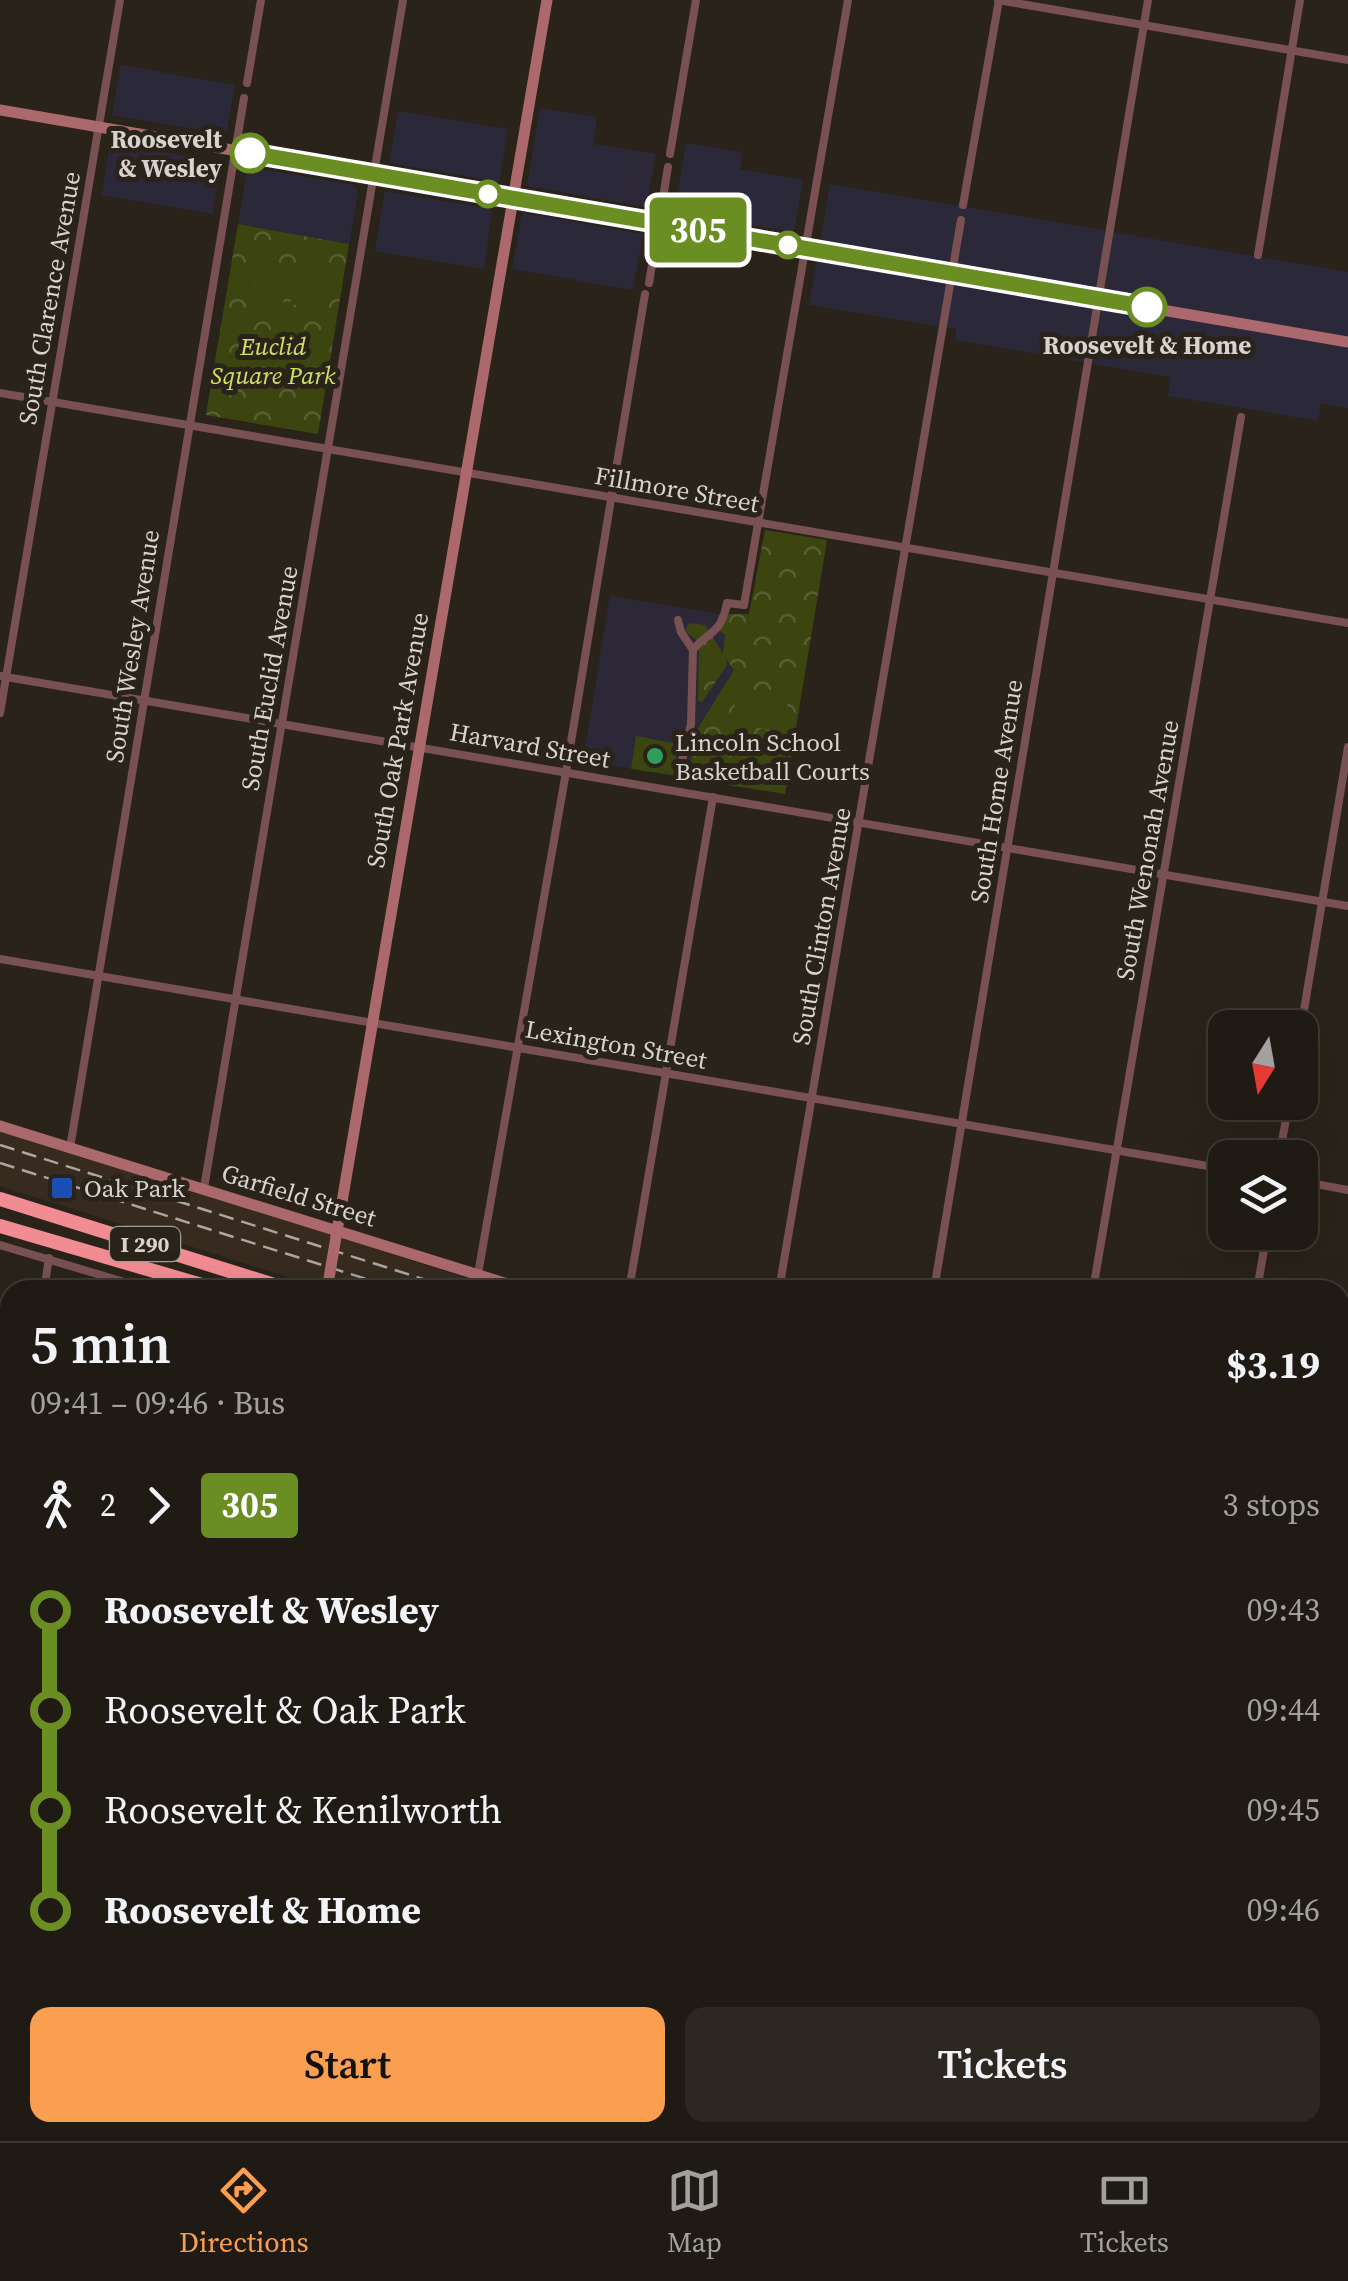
<!DOCTYPE html>
<meta charset="utf-8">
<style>
:root{--surface:#201a14;--page:#2d2722;--text:#f1f3f6;--muted:#a2a1a0;--line:#3d3834;--accent:#fa9f4f}
body{margin:0;font-family:"Source Serif 4",serif;background:var(--page);color:var(--text);height:100vh;display:flex;flex-direction:column;font-size:38px;white-space:nowrap}
*{box-sizing:border-box;margin:0}
p{font-size:32px;color:var(--muted)}
.icon{flex:none;width:55px;height:55px;fill:none;stroke:currentColor;stroke-width:2;stroke-linecap:round;stroke-linejoin:round}
.map{position:relative;flex:1;overflow:hidden}
.panel{position:absolute;left:0px;top:1280px;width:1350px;height:862px;display:flex;flex-direction:column;background:var(--surface);border-radius:30px 30px 0 0;box-shadow:0 10px 40px #0002,0 0 0 2px var(--line)}
.panel>*{flex:none}
.badge{padding:0 20px;border-radius:8px;font-size:35px;line-height:65px}
.needle{width:65px;rotate:191deg}
.tools{position:absolute;left:1208px;top:1010px;display:grid;gap:20px}
.tools a{display:grid;place-items:center;width:110px;height:110px;border-radius:20px;background:var(--surface);box-shadow:0 10px 40px #0002,0 0 0 2px var(--line);font-size:50px}
.map>.badge{position:absolute;translate:-50% -50%;box-shadow:0 0 0 5px #fff}
.legs{display:flex;align-items:center;gap:15px;height:110px;padding:0 30px;font-size:32px}
.legs p{margin-inline-start:auto}
.head{display:flex;align-items:center;justify-content:space-between;height:170px;padding:0 30px}
h1{font-size:55px;font-weight:600;line-height:75px}
.cta{display:flex;gap:20px;margin-top:auto;padding:20px 30px}
.cta a{flex:1;height:115px;border-radius:20px;background:var(--accent);color:#111;font-size:40px;font-weight:600;line-height:115px;text-align:center}
.cta a+a{background:var(--page);color:var(--text)}
ul{padding:0 30px;list-style:none}
li{display:flex;align-items:center;gap:35px;height:100px;font-size:38px}
li i{display:grid;place-items:center;width:15px;height:100%;margin:0 12px;background:currentColor}
li i::after{content:'';width:25px;height:25px;margin:-12px;border:8px solid;border-radius:50%;background:var(--surface)}
li p{margin-inline-start:auto}
li:first-child i{background:linear-gradient(#0000 50%,currentColor 0)}
li:last-child i{background:linear-gradient(currentColor 50%,#0000 0)}
.menu{display:flex;justify-content:space-around;align-items:center;height:140px;border-top:2px solid var(--line);background:var(--surface);font-size:28px;color:var(--muted)}
.menu a{display:grid;justify-items:center;gap:5px}
.menu .current{color:var(--accent)}
.map>svg:first-child{display:block}
.commercial{fill:#2b2939}
.education{fill:#2d2838}
.built{fill:#362b1e}
.park{fill:url(#park-crowns)}
.pitch{fill:#3c4510}
.lines{fill:none;stroke-linecap:round;stroke-linejoin:round}
.street{stroke:#7a5153;stroke-width:8}
.secondary{stroke:#ab696d;stroke-width:11}
.highway{stroke:#f28c93;stroke-width:14}
.rail{stroke:#aca6a0;stroke-width:2.5;stroke-dasharray:15 8;stroke-linecap:butt}
.secondary-bridge{stroke:#ab696d;stroke-width:11}
.line-1-casing{stroke:#fff;stroke-width:22}
.line-1{stroke:#6b8e23;stroke-width:15}
.stop-1-dot{fill:#fff;stroke:#6b8e23;stroke-width:5}
.leisure-dot{fill:#2e9e5b;stroke:#2a231a;stroke-width:4}
.transit-dot{fill:#1a4fb4;stroke:#2a231a;stroke-width:4}
.labels{text-anchor:middle;stroke-width:10;stroke-linejoin:round;paint-order:stroke}
.shield{fill:#2a231a;stroke:#a49e98;stroke-width:2.5}
.shield-label{font-size:22px;font-weight:bold;fill:#d8d3ce}
.stop-label{font-size:25px;font-weight:bold;fill:#d8d3ce;stroke:#2a231a;text-anchor:end}
.street-label{font-size:25px;fill:#d8d3ce;stroke:#2a231a}
.park-label{font-size:25px;font-style:italic;fill:#cbe263;stroke:#2a231a}
.poi-label{font-size:25px;fill:#d8d3ce;stroke:#2a231a;text-anchor:start}
</style>
<div class="map">
<svg width="1348" height="2141" viewBox="0 0 1348 2141">
<defs>
<pattern id="park-crowns" width="20" height="18" patternUnits="userSpaceOnUse" patternTransform="scale(2.5)"><rect width="20" height="18" fill="#3c4510"/><path d="M2 6a3 3 0 1 1 6 0M12 15a3 3 0 1 1 6 0" fill="none" stroke="#575f32"/></pattern>
</defs>
<rect width="100%" height="100%" fill="#2a231a"/>
<g class="commercial">
<polygon points="121,65 235,85 226,134 112,115"/>
<polygon points="540,108 597,117 593,144 632,150 622,203 527,186"/>
<polygon points="398,111 508,129 499,182 389,163"/>
<polygon points="110,143 222,162 212,214 102,195"/>
<polygon points="686,143 742,152 740,169 803,180 794,232 674,212"/>
<polygon points="248,167 353,185 358,192 349,244 238,224"/>
<polygon points="830,184 1348,272 1348,408 1321,403 1318,421 1168,396 1170,377 955,340 956,329 809,305"/>
<polygon points="385,191 492,209 484,269 375,251"/>
<polygon points="522,213 643,234 633,290 512,269"/>
</g>
<g class="education">
<polygon points="632,150 656,154 646,207 622,203"/>
<polygon points="610,596 719,614 717,629 725,633 726,657 734,670 693,736 690,779 583,760"/>
</g>
<polygon class="built" points="0,1132 326,1233 502,1290 329,1290 0,1186"/>
<g class="park">
<polygon points="238,224 349,244 318,434 206,415"/>
<polygon points="765,530 827,540 785,794 690,779 693,736 734,670 725,657 727,665 702,702 698,701 699,642 685,631 689,623 705,625 723,654 725,634 717,630 719,614 749,614"/>
</g>
<g class="pitch">
<polygon points="257,264 288,270 281,320 250,314"/>
<polygon points="296,268 332,275 327,311 290,304"/>
<polygon points="737,692 788,701 782,732 732,723"/>
<polygon points="757,734 787,739 780,781 775,786 734,778 733,764 738,741"/>
<polygon points="636,736 678,744 673,775 631,769"/>
</g>
<g class="lines">
<g class="street">
<polyline points="998,0 1348,60"/>
<polyline points="247,83 261,0"/>
<polyline points="670,154 696,0"/>
<polyline points="963,205 999,0"/>
<polyline points="1258,255 1300,0"/>
<polyline points="649,283 668,167"/>
<polyline points="0,393 1348,623"/>
<polyline points="678,620 681,632 693,650"/>
<polyline points="0,676 1348,906"/>
<polyline points="0,713 120,0"/>
<path d="M 678,777 L 691,724 L 693,650 C 709,630 721,635 727,603 L 744,605 L 848,0"/>
<polyline points="0,959 1225,1169"/>
<polyline points="1300,1034 1348,747"/>
<polyline points="70,1148 244,98"/>
<polyline points="1279,1158 1289,1102"/>
<polyline points="1300,1181 1348,1190"/>
<polyline points="204,1188 403,0"/>
<polyline points="0,1245 151,1290"/>
<polyline points="478,1274 566,772 645,294"/>
<polyline points="44,1290 49,1258"/>
<polyline points="629,1290 713,797"/>
<polyline points="779,1290 961,220"/>
<polyline points="934,1290 1148,0"/>
<polyline points="1093,1290 1241,417"/>
<polyline points="1257,1290 1267,1232"/>
<polyline points="0,1551 10,1492"/>
<polyline points="1340,1703 1348,1705"/>
<polyline points="1340,1870 1348,1823"/>
<polyline points="0,2089 10,2091"/>
<polyline points="249,2132 298,2141"/>
<polyline points="1162,2132 1211,2141"/>
<polyline points="42,2141 44,2132"/>
<polyline points="323,2141 324,2132"/>
<polyline points="419,2141 420,2132"/>
<polyline points="546,2141 547,2132"/>
<polyline points="712,2141 714,2132"/>
<polyline points="832,2141 833,2132"/>
<polyline points="973,2141 975,2132"/>
<polyline points="1114,2141 1115,2132"/>
<polyline points="1297,2141 1298,2132"/>
</g>
<g class="secondary">
<polyline points="0,110 1348,342"/>
<polyline points="0,1126 527,1290"/>
<polyline points="336,1237 547,0"/>
<polyline points="1340,1471 1348,1473"/>
<polyline points="0,1806 10,1808"/>
<polyline points="1340,2047 1348,2048"/>
<polyline points="184,2141 185,2132"/>
</g>
<g class="highway">
<polyline points="0,1199 290,1290"/>
<polyline points="0,1226 219,1290"/>
<polyline points="1340,1638 1348,1640"/>
<polyline points="1340,1655 1348,1658"/>
<polyline points="1340,1666 1348,1669"/>
<polyline points="1340,1683 1348,1686"/>
</g>
<g class="rail">
<polyline points="0,1145 458,1290"/>
<polyline points="0,1163 401,1290"/>
<polyline points="1340,1582 1348,1585"/>
<polyline points="1340,1611 1348,1614"/>
</g>
<polyline class="secondary-bridge" points="327,1290 336,1237"/>
</g>
<g class="lines">
<g class="line-1-casing">
<polyline id="line-1" points="250,153 1147,307"/>
</g>
<use href="#line-1" class="line-1"/>
</g>
<g class="stop-1-dot">
<circle cx="250" cy="153" r="18"/>
<circle cx="488" cy="194" r="12"/>
<circle cx="788" cy="245" r="12"/>
<circle cx="1147" cy="307" r="18"/>
</g>
<circle class="leisure-dot" cx="655" cy="756" r="10"/>
<rect class="transit-dot" x="50" y="1176" width="24" height="24" rx="5"/>
<g class="labels">
<rect class="shield" x="110" y="1227" width="70" height="34" rx="8"/>
<g class="shield-label">
<text x="145" y="1252">I 290</text>
</g>
<g class="stop-label">
<text x="222" y="148">Roosevelt<tspan x="222" dy="29">&amp; Wesley</tspan></text>
<text x="1147" y="354" text-anchor="middle">Roosevelt &amp; Home</text>
</g>
<g class="street-label">
<text transform="translate(49 298) rotate(-80)" y="9">South Clarence Avenue</text>
<text transform="translate(677 489) rotate(10)" y="9">Fillmore Street</text>
<text transform="translate(132 646) rotate(-81)" y="9">South Wesley Avenue</text>
<text transform="translate(269 678) rotate(-80)" y="9">South Euclid Avenue</text>
<text transform="translate(397 740) rotate(-80)" y="9">South Oak Park Avenue</text>
<text transform="translate(530 745) rotate(10)" y="9">Harvard Street</text>
<text transform="translate(996 791) rotate(-81)" y="9">South Home Avenue</text>
<text transform="translate(1147 850) rotate(-80)" y="9">South Wenonah Avenue</text>
<text transform="translate(821 926) rotate(-80)" y="9">South Clinton Avenue</text>
<text transform="translate(616 1044) rotate(10)" y="9">Lexington Street</text>
<text transform="translate(299 1195) rotate(17)" y="9">Garfield Street</text>
</g>
<g class="park-label">
<text x="273" y="355">Euclid<tspan x="273" dy="29">Square Park</tspan></text>
</g>
<g class="poi-label">
<text x="675" y="751">Lincoln School<tspan x="675" dy="29">Basketball Courts</tspan></text>
<text x="84" y="1197">Oak Park</text>
</g>
</g>
</svg>
<div class="tools">
<a><svg class="needle" viewBox="-14 -14 28 28"><path d="M0-13l5 13h-10z" fill="#e53935"/><path d="M0 13l5-13h-10z" fill="#a2a1a0"/></svg></a>
<a><svg class="icon" aria-label="layers" viewBox="0 0 24 24"><path d="M12 4l9 5-9 5-9-5zM3 14l9 5 9-5"/></svg></a>
</div>
<b class="badge" style="left:698px;top:230px;background:#6b8e23;color:#fff">305</b>
<section class="panel">
<div class="head"><div><h1>5 min</h1><p>09:41 – 09:46 · Bus</p></div><b>$3.19</b></div>
<div class="legs"><svg class="icon" aria-label="walk" viewBox="0 0 24 24"><circle cx="13" cy="4" r="2"/><path d="M13 8l-2 6 4 7M11 14l-3 7M7 12l3-4h3l4 4"/></svg>2<svg class="icon" aria-label="forward" viewBox="0 0 24 24"><path d="M9 5l7 7-7 7"/></svg><b class="badge" style="background:#6b8e23;color:#fff">305</b><p>3 stops</p></div>
<ul>
<li><i style="color:#6b8e23"></i><b>Roosevelt &amp; Wesley</b><p>09:43</p></li>
<li><i style="color:#6b8e23"></i><span>Roosevelt &amp; Oak Park</span><p>09:44</p></li>
<li><i style="color:#6b8e23"></i><span>Roosevelt &amp; Kenilworth</span><p>09:45</p></li>
<li><i style="color:#6b8e23"></i><b>Roosevelt &amp; Home</b><p>09:46</p></li>
</ul>
<div class="cta"><a>Start</a><a>Tickets</a></div>
</section>
</div>
<nav class="menu">
<a class="current"><svg class="icon" aria-label="directions" viewBox="0 0 24 24"><path d="M12 3l9 9-9 9-9-9zM9 14v-3h6M13 9l2 2-2 2"/></svg>Directions</a>
<a><svg class="icon" aria-label="map" viewBox="0 0 24 24"><path d="M3 6l6-2 6 2 6-2v14l-6 2-6-2-6 2zM9 4v14M15 6v14"/></svg>Map</a>
<a><svg class="icon" aria-label="tickets" viewBox="0 0 24 24"><path d="M3 7h18v10H3zM15 7v10"/></svg>Tickets</a>
</nav>
